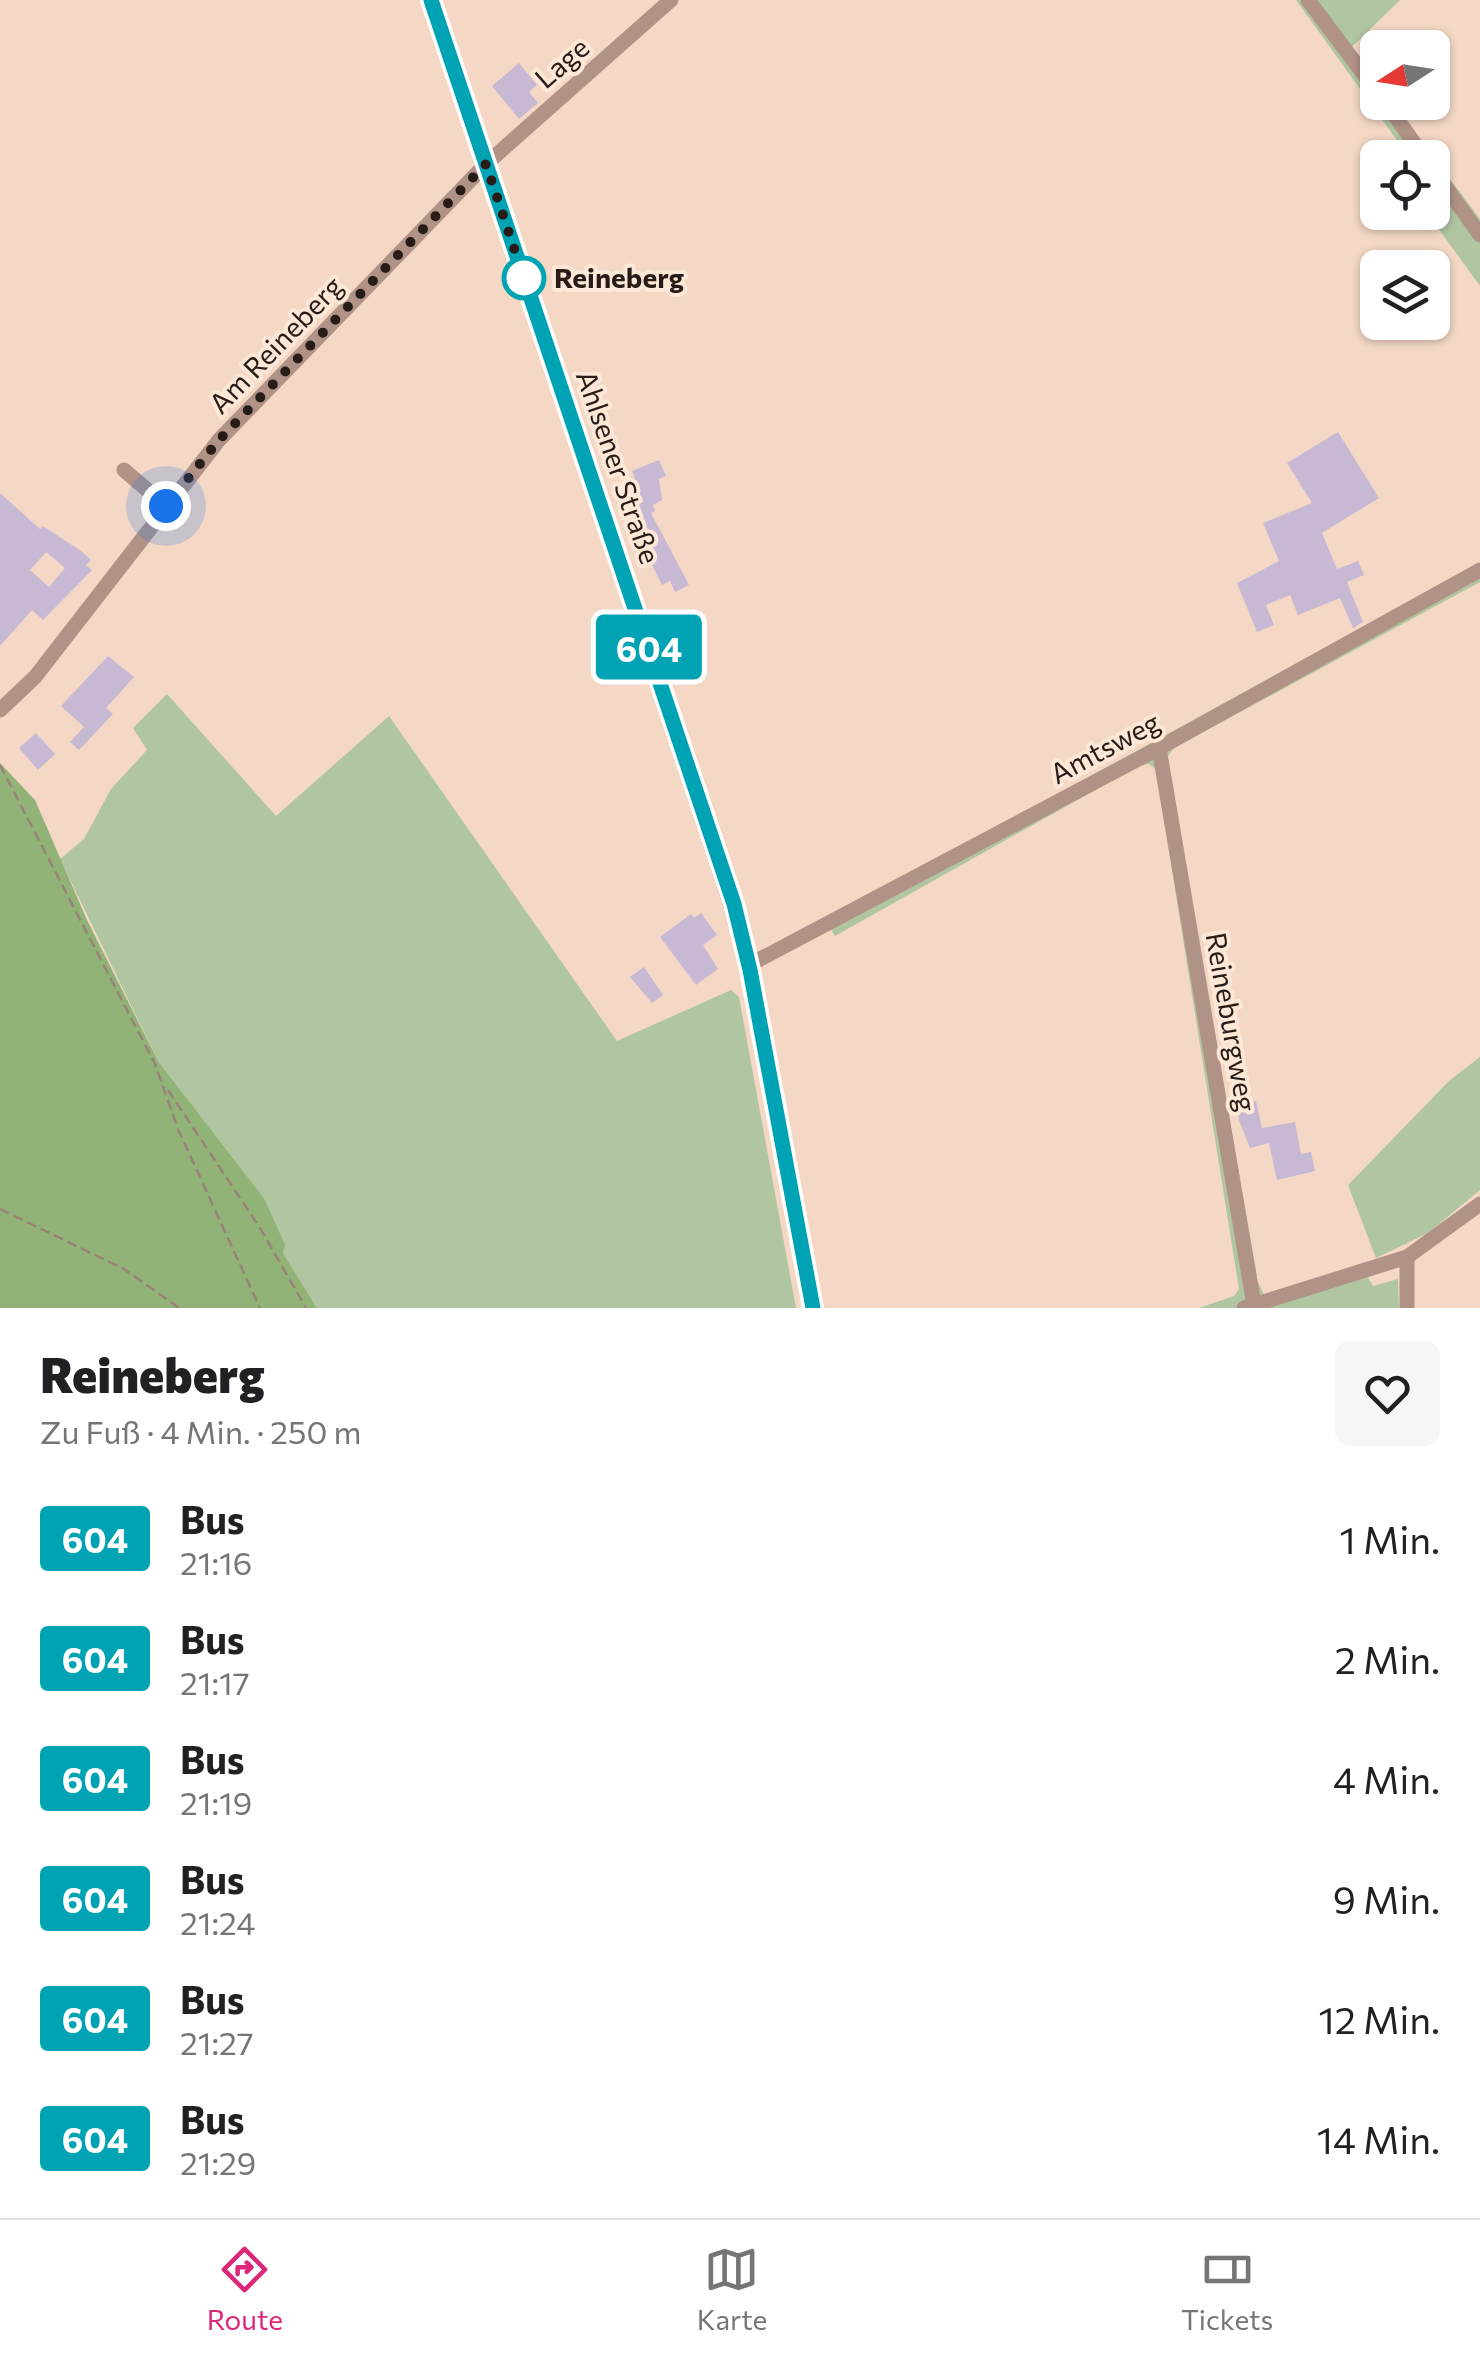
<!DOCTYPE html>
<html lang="de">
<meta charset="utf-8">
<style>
:root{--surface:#fff;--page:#f6f6f6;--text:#202124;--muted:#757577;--line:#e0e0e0;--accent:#db2777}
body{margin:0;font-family:Commissioner,sans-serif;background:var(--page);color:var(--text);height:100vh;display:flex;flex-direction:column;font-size:38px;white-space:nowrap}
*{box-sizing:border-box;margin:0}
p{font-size:32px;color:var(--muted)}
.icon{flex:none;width:55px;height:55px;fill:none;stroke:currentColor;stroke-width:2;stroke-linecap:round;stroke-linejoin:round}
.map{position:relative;height:1308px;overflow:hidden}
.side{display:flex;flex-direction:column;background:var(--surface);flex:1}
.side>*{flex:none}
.badge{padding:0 20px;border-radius:8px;font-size:35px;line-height:65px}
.needle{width:65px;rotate:258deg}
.tools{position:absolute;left:1360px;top:30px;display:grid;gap:20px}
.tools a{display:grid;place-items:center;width:90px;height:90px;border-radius:15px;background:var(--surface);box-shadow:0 2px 8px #0004;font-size:50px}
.you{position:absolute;width:50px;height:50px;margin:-25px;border:8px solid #fff;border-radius:50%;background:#1a73e8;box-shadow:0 0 0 15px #1a73e833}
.map>.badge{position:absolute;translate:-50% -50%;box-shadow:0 0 0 5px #fff}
.round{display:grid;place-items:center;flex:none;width:105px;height:105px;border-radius:15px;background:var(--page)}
.head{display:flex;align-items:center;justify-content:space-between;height:170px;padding:0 40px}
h1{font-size:48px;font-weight:800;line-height:75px}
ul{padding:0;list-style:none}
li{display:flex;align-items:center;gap:30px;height:120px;padding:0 40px}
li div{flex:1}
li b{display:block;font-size:38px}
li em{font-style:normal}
li .badge{min-width:110px;font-weight:700;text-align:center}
.dock{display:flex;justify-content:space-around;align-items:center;height:140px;border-top:2px solid var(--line);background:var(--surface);font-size:28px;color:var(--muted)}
.dock a{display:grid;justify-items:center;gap:5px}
.dock .selected{color:var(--accent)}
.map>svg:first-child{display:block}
.green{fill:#b0c6a1}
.forest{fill:#91b378}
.building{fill:#c7b9d4;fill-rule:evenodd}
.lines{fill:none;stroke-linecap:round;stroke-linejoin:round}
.path{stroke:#988477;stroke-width:2.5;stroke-dasharray:10 5;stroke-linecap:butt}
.minor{stroke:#b19287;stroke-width:15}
.major{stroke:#86533e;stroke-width:20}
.line-casing{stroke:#fff;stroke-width:22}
.line{stroke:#00a3b4;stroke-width:15}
.walk{stroke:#271d16;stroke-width:10;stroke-dasharray:0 18}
.stop-dot{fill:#fff;stroke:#00a3b4;stroke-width:5}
.labels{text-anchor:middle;stroke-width:8;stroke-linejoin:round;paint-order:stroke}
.street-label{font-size:28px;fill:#271d16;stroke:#fde7d7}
.stop-label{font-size:28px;font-weight:bold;fill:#271d16;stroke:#fde7d7;text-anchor:start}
</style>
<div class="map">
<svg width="1480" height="1308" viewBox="0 0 1480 1308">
<rect width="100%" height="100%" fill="#f4d8c5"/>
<g class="green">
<polygon points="1296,0 1400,0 1352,47 1377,82 1378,102 1393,103 1480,219 1480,286 1427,213 1432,212 1432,158 1409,157"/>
<polygon points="1480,563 1480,582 1174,748 1166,759 1258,1282 1270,1307 1367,1276 1373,1286 1398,1279 1399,1308 1199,1308 1234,1296 1239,1289 1156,770 1149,764 1138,766 835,936 826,921"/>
<polygon points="167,694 276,816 389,716 617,1041 731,990 739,997 796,1308 317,1308 283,1253 264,1198 158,1061 60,859 84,839 111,789 147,750 133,728"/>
<polygon points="1480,1057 1480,1190 1428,1233 1376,1258 1348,1185 1450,1080"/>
</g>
<polygon class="forest" points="0,763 35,800 87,920 158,1061 264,1198 285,1245 283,1253 317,1308 0,1308"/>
<g class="building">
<polygon points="519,63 537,85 529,92 538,103 519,119 492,86"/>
<polygon points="1338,432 1379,498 1322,533 1337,569 1358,561 1364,575 1347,582 1363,622 1353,628 1340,598 1298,615 1290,595 1266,605 1274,625 1257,632 1237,583 1279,561 1263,523 1312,503 1287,463"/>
<polygon points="659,460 666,476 659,479 662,500 653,505 655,511 651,513 689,585 675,592 670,581 662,585 644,549 647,537 625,483 635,478 632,471"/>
<path d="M 0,493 L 40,529 L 43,526 L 81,551 L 91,560 L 86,565 L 92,570 L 43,620 L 32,610 L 0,646 ZM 46,552 L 65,568 L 49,587 L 30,570 Z"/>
<polygon points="108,656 134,677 106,708 113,714 79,750 70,742 84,727 61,706"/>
<polygon points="36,733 55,754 38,770 19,748"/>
<polygon points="701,913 717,935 703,945 718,969 696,985 660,937 691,914 694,918"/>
<polygon points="644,967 663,995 652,1003 630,977"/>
<polygon points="1256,1101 1262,1128 1295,1122 1301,1154 1311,1152 1315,1171 1277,1180 1269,1143 1250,1148 1239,1120 1236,1106"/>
</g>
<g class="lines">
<g class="path">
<polyline points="0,765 155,1064 178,1129 260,1308"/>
<polyline points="168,1090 260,1228 306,1308"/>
<polyline points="0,1209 124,1269 179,1308"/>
</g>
<g class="minor">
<polyline points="1308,0 1378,93"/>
<polyline points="1385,102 1425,158"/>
<polyline points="1432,168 1480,235"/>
<polyline points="124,470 166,506"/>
<polyline points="0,710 35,677 219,440 486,164 671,0"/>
<polyline points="1159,748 1254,1305"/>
<polyline points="749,965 1159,748 1480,570"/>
<polyline points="1407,1257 1407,1308"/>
<polyline points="1244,1308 1407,1257 1480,1204"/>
</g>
<polyline class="major" points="431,0 733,904 750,970 813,1308"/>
</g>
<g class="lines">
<g class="line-casing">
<polyline id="line" points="431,0 734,904 750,970 813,1308"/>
</g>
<use href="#line" class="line"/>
<polyline class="walk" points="166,506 219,440 486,164 524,278"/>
</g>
<circle class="stop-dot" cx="524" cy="278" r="20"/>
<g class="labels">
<g class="street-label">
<text transform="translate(562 63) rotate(-41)" y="10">Lage</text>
<text transform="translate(276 345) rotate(-46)" y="10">Am Reineberg</text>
<text transform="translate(618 467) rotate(71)" y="10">Ahlsener Straße</text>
<text transform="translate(1105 748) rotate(-28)" y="10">Amtsweg</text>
<text transform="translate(1231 1022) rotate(80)" y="10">Reineburgweg</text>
</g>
<g class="stop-label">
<text x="554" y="288">Reineberg</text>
</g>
</g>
</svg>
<div class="tools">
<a><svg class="needle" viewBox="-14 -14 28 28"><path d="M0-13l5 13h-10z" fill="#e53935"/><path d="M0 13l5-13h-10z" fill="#757577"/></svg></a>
<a><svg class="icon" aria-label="locate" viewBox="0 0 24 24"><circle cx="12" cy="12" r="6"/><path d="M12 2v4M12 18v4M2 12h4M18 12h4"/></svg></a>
<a><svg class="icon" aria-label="layers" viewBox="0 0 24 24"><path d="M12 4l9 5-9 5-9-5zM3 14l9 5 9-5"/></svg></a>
</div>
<div class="you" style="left:166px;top:506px"></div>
<b class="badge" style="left:649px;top:647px;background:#00a3b4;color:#fff">604</b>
</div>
<section class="side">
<div class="head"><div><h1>Reineberg</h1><p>Zu Fuß · 4 Min. · 250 m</p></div><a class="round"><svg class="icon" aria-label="heart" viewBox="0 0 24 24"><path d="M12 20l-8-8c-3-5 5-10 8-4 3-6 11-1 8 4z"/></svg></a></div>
<ul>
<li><span class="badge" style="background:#00a3b4;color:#fff">604</span><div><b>Bus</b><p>21:16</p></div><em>1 Min.</em></li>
<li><span class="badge" style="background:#00a3b4;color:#fff">604</span><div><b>Bus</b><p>21:17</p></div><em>2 Min.</em></li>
<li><span class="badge" style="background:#00a3b4;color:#fff">604</span><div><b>Bus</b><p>21:19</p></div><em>4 Min.</em></li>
<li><span class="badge" style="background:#00a3b4;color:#fff">604</span><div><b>Bus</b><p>21:24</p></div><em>9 Min.</em></li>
<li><span class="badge" style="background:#00a3b4;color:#fff">604</span><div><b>Bus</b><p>21:27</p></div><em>12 Min.</em></li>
<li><span class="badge" style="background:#00a3b4;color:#fff">604</span><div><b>Bus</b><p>21:29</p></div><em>14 Min.</em></li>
</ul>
</section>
<nav class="dock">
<a class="selected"><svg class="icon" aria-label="directions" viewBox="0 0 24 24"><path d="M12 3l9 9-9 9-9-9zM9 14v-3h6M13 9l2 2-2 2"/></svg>Route</a>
<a><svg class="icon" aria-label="map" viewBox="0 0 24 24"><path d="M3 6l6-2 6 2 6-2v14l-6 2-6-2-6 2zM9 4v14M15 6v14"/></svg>Karte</a>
<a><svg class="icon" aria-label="tickets" viewBox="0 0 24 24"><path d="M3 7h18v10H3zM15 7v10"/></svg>Tickets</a>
</nav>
